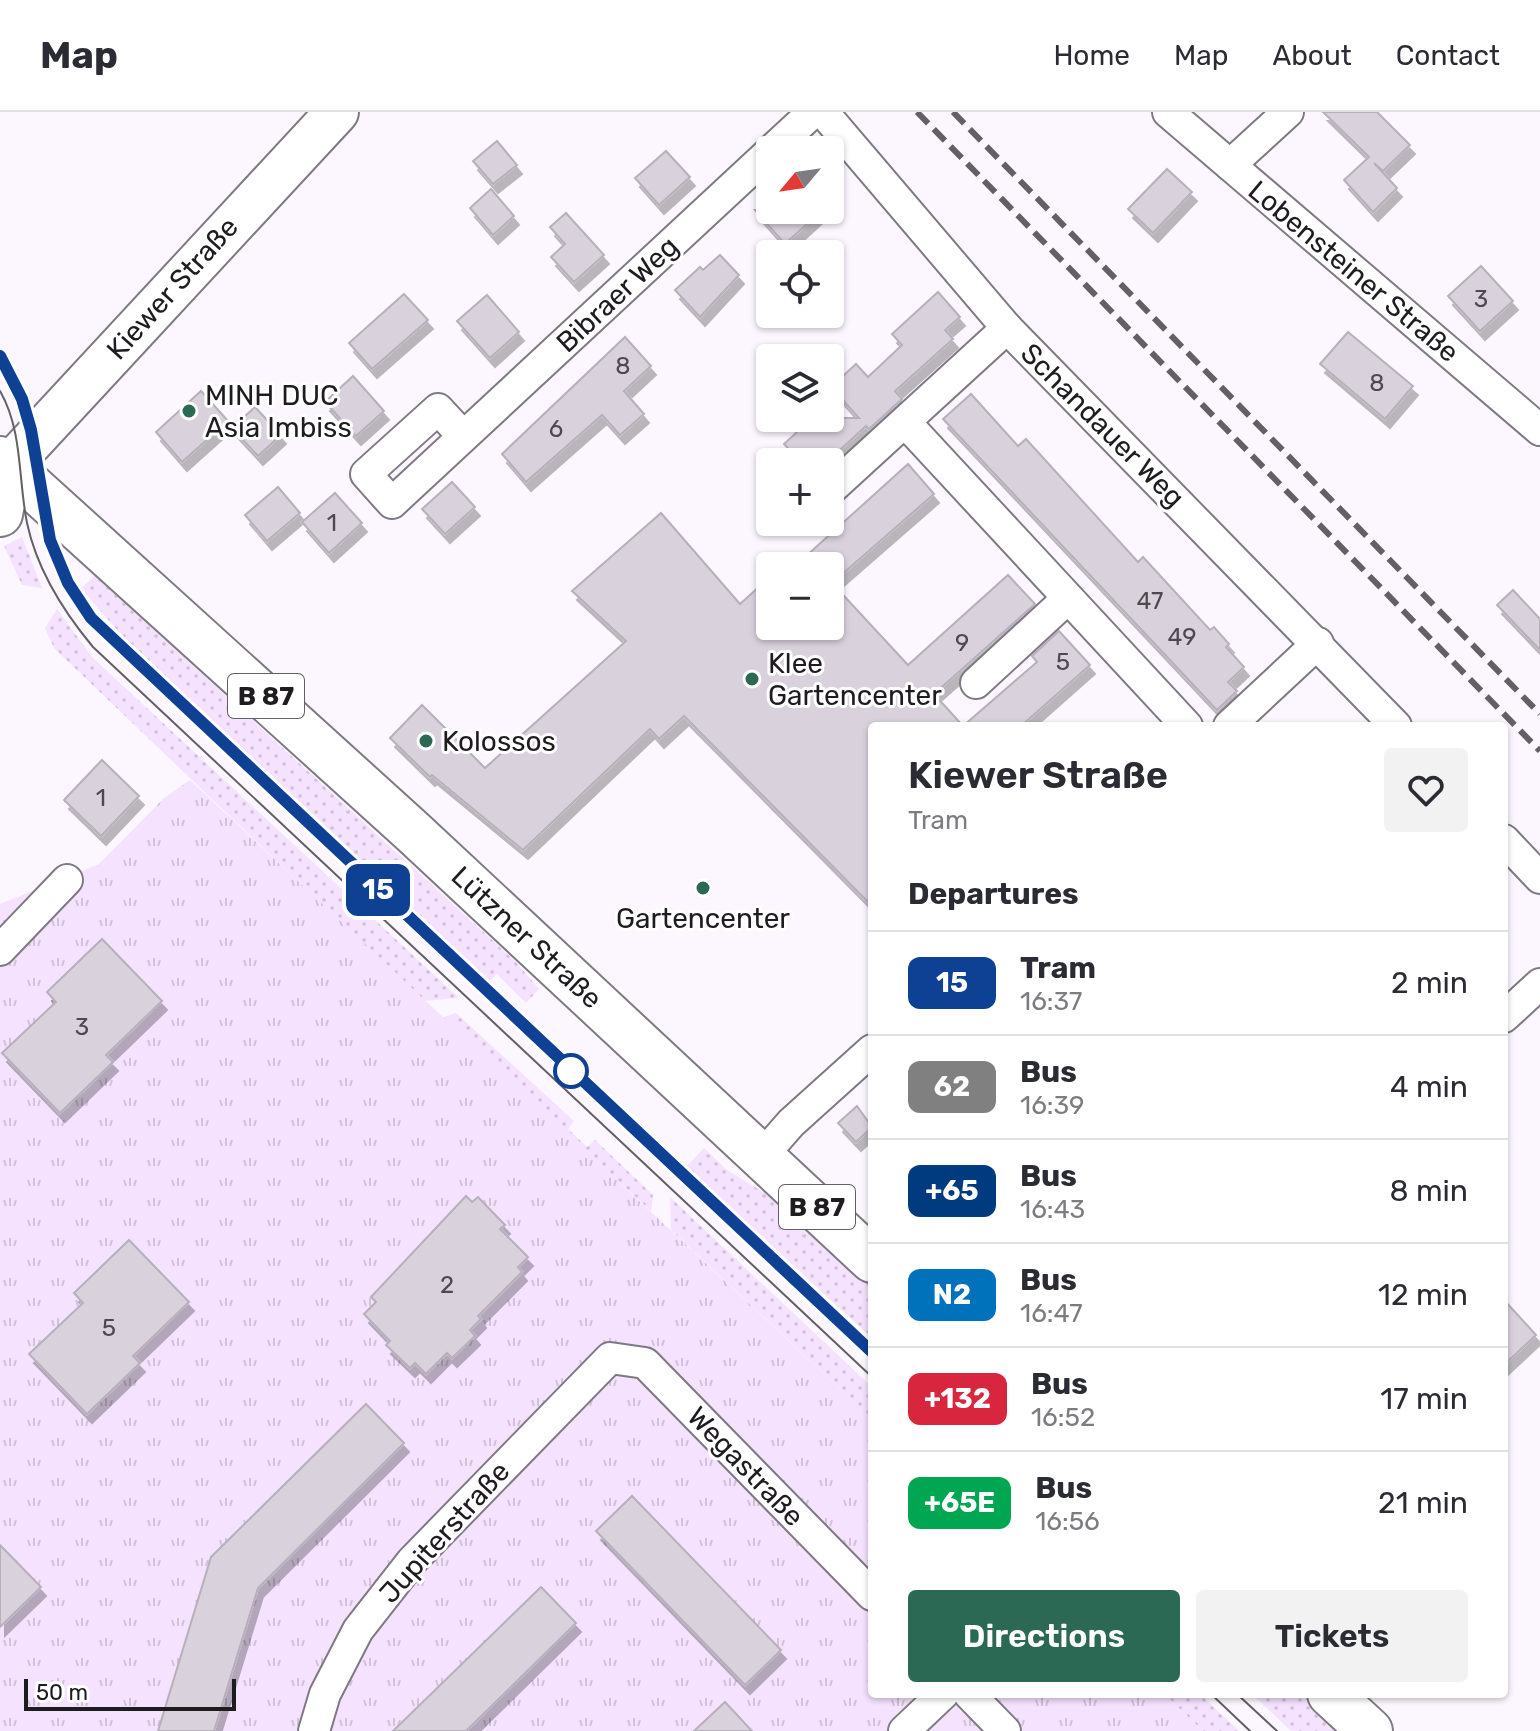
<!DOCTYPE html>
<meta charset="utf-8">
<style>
:root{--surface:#fff;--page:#f2f2f3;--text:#2b2b33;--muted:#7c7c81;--line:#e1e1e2;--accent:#2c6955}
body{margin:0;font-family:Rubik,sans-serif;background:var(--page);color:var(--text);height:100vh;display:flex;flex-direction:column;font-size:30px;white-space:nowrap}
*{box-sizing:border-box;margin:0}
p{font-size:26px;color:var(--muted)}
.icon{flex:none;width:44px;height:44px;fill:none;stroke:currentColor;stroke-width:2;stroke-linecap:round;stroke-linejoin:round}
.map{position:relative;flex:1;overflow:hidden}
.sheet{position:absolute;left:868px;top:610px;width:640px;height:976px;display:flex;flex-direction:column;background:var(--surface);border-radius:8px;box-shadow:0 2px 6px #0004}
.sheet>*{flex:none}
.badge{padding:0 16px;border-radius:12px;font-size:28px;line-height:52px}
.needle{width:52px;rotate:241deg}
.tools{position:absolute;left:756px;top:24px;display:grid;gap:16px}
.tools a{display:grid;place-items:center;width:88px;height:88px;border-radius:8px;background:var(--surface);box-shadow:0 2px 6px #0004;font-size:40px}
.scale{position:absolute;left:24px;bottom:20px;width:212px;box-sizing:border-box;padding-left:8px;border:4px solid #1f1c20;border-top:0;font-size:22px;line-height:28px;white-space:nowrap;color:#1f1c20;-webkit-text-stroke:6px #fff;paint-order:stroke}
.map>.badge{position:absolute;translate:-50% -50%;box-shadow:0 0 0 4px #fff}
h2{padding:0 40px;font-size:30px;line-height:72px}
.round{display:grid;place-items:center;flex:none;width:84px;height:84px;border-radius:8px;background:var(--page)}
.overview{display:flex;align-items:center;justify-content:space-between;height:136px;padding:0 40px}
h1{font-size:38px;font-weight:600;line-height:60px}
.primary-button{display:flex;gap:16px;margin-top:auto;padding:16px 40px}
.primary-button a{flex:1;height:92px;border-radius:8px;background:var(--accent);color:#fff;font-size:32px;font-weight:600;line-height:92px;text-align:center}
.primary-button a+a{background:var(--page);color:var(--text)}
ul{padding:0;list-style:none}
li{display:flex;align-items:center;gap:24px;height:104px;padding:0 40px;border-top:2px solid var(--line)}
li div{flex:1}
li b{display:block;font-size:30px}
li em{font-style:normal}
li .badge{min-width:88px;font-weight:700;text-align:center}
header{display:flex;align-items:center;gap:48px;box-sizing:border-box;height:112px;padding:0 40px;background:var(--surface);border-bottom:2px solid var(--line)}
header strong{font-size:38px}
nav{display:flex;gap:44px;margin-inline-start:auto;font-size:28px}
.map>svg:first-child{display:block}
.grass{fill:url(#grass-dots)}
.park{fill:url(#park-tufts)}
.building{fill:#d9d1dc;stroke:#b7b0bb;stroke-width:2;filter:url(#shadow)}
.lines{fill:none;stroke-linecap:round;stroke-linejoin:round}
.street-casing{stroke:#7f7983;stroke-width:34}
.secondary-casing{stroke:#7f7983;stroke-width:46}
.primary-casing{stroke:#7f7983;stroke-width:48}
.street{stroke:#fff;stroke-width:30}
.secondary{stroke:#fff;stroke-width:42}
.primary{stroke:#fff;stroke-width:44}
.tram{stroke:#635f64;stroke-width:2}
.rail{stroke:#635f64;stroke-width:6;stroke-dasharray:16 8;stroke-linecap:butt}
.line-casing{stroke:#fff;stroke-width:18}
.line{stroke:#0e4094;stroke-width:12}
.poi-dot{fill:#2c6955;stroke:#fff;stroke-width:3}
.stop-dot{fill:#fff;stroke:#0e4094;stroke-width:4}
.labels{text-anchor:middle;stroke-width:6;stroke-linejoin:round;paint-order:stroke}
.number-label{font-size:24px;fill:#4e494f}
.shield{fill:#fff;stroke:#626063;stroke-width:2}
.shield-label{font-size:26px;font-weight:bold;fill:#1f1c20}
.street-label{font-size:28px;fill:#1f1c20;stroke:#fff}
.poi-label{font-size:28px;fill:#1f1c20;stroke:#fff;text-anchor:start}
</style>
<header>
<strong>Map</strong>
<nav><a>Home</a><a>Map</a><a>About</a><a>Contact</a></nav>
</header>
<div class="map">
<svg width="1540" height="1619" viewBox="0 0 1540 1619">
<defs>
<pattern id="grass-dots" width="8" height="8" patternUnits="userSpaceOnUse" patternTransform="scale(2)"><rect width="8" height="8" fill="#f4e2fe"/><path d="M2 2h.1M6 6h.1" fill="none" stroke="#d1c1d9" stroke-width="1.8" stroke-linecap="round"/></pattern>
<pattern id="park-tufts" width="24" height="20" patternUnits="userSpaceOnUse" patternTransform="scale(2)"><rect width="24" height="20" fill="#f4e2fe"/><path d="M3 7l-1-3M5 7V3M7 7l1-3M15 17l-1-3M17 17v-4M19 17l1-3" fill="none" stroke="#d1c1d9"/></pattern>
<filter id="shadow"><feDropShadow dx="5" dy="9" stdDeviation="0" flood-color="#0004"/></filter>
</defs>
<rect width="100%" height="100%" fill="#fcf7fe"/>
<g class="grass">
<polygon points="22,425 42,476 22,473 4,434"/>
<polygon points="95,464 515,849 539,877 526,891 497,862 489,869 129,532 81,476"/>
<polygon points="57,497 92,545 459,886 423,889 54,536 45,516"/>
<polygon points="456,901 574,1009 568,1017 587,1035 595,1028 653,1083 651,1099 441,906"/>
<polygon points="704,1036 727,1058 783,1092 872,1176 872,1226 686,1055"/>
<polygon points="670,1085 872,1275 872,1307 671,1118"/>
<polygon points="1164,1582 1200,1582 1239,1619 1203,1619"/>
<polygon points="1252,1582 1306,1582 1346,1619 1291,1619"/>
</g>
<polygon class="park" points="190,668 872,1307 872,1582 1164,1582 1203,1619 0,1619 0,792 99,752 164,686"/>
<g class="building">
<polygon points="1323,0 1377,0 1410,33 1383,59 1374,51 1397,76 1373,100 1344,68 1369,45"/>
<polygon points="497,29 517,53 493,72 473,49"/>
<polygon points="666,39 690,65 659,93 635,66"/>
<polygon points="1167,57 1192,80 1153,121 1128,97"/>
<polygon points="491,77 514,104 493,123 470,96"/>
<polygon points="755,98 822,98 785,132"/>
<polygon points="566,101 604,143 574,170 551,145 565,132 550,115"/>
<polygon points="720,143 739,163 700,205 675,178 700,155 703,158"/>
<polygon points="1481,154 1513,189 1480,219 1448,184"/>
<polygon points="938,180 960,205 945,218 953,227 895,279 902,287 869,317 866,314 827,350 801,350 784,332 812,306 859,306 831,275 856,252 868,265 902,233 892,222"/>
<polygon points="404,182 428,208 372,257 349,231"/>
<polygon points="487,183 519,220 490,246 457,209"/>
<polygon points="1348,220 1413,274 1385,307 1320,252"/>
<polygon points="625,225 651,254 624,279 644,302 620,323 602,303 526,370 502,342"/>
<polygon points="353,264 384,299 356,324 325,290"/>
<polygon points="201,279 228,309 182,350 156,320"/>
<polygon points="971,282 1018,334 1026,327 1138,450 1143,445 1210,518 1214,515 1229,532 1226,535 1244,555 1228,570 1237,579 1217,598 943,307"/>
<polygon points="255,295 281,323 258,344 232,316"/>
<polygon points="908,352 934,382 832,471 908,553 1008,463 1035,492 934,582 963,614 1037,550 1032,544 1059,519 1090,553 1021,614 872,614 872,794 684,604 659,627 650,617 523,738 432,663 430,665 390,626 422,593 485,656 626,529 572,479 661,401 740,492 770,465 770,514 830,514 830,454 795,454"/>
<polygon points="452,370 475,395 445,422 422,397"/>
<polygon points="278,375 300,401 267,429 245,403"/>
<polygon points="335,381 362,411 329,441 302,410"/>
<polygon points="1513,478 1540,507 1540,538 1497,493"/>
<polygon points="102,648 139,684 101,724 64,688"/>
<polygon points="102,827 162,889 106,943 113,950 60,1001 2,941 56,890 47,880"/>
<polygon points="857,994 872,1015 856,1030 838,1011"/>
<polygon points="466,1084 472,1090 478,1085 505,1113 500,1117 528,1145 518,1155 522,1160 478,1204 481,1207 470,1218 475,1224 452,1246 447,1241 426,1262 415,1251 410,1256 386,1233 390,1229 364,1202 376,1190 371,1185"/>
<polygon points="129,1128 189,1190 133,1244 140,1251 87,1302 29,1242 83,1191 74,1181"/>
<polygon points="1504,1188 1536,1223 1504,1253"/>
<polygon points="366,1292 404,1331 258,1476 214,1619 158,1619 211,1445"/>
<polygon points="632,1384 781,1538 745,1573 596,1419"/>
<polygon points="0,1433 41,1475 0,1515"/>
<polygon points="541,1475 576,1511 466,1619 393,1619"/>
<polygon points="725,1590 752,1619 694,1619"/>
</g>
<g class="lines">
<g class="street-casing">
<g id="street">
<polyline points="823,0 1007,216 1396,614"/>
<polyline points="1168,0 1540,318"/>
<polyline points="772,38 813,0"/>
<polyline points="1230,53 1288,0"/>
<polyline points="905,310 1187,614"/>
<polyline points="463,324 438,297 366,362 392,391 770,40"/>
<polyline points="830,378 1007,216"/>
<polyline points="976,571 1067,487"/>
<polyline points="1229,614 1318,531"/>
<polyline points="1504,728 1540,766"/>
<polyline points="0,838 67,768"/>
<polyline points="1504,905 1540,872"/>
<polyline points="763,1043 791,1011 872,938"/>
<polyline points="969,1582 1005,1619"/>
<polyline points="314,1619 325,1582 358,1518 412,1449 610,1246 645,1251 872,1483"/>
<polyline points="904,1619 943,1582"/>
</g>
</g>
<g class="secondary-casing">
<polyline id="secondary" points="0,346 9,354 337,0"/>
</g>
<g class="primary-casing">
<g id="primary">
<polyline points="9,354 413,720 872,1148"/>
<polyline points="0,402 9,354"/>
<polyline points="1330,1582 1370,1619"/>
</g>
</g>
<use href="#street" class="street"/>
<use href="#secondary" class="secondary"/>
<use href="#primary" class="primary"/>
<g class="tram">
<polyline points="0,244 22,287 31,318 50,428 68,471 91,506 872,1240"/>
<path d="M 0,279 C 23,319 18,367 27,411 C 37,458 63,499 93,535 L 872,1265"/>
<polyline points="1211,1582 1250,1619"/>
<polyline points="1237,1582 1277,1619"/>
</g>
<g class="rail">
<polyline points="917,0 1540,639"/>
<polyline points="953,0 1540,602"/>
</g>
</g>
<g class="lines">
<g class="line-casing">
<polyline id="line" points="0,244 22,287 31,318 50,428 68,471 91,506 872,1240"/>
</g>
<use href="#line" class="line"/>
</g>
<g class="poi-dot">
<circle cx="189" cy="299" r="8"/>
<circle cx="752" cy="567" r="8"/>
<circle cx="426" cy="629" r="8"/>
<circle cx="703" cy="776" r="8"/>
</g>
<circle class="stop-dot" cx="571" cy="959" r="16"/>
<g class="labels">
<g class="number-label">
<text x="1481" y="195">3</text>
<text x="623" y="262">8</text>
<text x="1377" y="279">8</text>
<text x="556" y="325">6</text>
<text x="332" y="419">1</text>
<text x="1150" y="497">47</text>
<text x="1182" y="533">49</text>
<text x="962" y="539">9</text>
<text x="1063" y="558">5</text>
<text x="101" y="694">1</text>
<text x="82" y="923">3</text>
<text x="447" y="1181">2</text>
<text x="109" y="1224">5</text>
</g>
<g class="shield">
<rect x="228" y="562" width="76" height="44" rx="6"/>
<rect x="779" y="1073" width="76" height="44" rx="6"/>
</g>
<g class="shield-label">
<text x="266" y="593">B 87</text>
<text x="817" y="1104">B 87</text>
</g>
<g class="street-label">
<text transform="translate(1354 159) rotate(40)" y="10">Lobensteiner Straße</text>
<text transform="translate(172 176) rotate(-48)" y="10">Kiewer Straße</text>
<text transform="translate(617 182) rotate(-43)" y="10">Bibraer Weg</text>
<text transform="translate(1103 313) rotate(45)" y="10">Schandauer Weg</text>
<text transform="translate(527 825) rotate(43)" y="10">Lützner Straße</text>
<text transform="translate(746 1354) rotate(46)" y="10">Wegastraße</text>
<text transform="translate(444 1420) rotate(-48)" y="10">Jupiterstraße</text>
</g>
<g class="poi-label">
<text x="205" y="293">MINH DUC<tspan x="205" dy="32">Asia Imbiss</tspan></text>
<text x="768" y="561">Klee<tspan x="768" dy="32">Gartencenter</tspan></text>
<text x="442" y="639">Kolossos</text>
<text x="703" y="816" text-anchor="middle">Gartencenter</text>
</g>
</g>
</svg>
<div class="tools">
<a><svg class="needle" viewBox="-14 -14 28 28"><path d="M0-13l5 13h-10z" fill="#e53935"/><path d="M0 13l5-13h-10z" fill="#7c7c81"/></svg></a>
<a><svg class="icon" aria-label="locate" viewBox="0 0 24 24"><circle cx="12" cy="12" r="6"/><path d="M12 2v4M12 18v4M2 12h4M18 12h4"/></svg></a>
<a><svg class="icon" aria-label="layers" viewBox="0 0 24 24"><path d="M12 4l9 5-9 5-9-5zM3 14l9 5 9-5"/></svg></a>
<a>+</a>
<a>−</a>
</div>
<div class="scale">50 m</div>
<b class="badge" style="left:378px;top:778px;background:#0e4094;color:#fff">15</b>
<section class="sheet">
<div class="overview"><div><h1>Kiewer Straße</h1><p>Tram</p></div><a class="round"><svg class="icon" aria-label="heart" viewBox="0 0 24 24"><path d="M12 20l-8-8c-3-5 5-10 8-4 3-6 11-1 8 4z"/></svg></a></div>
<h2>Departures</h2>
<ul>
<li><span class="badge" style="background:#0e4094;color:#fff">15</span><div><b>Tram</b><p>16:37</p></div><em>2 min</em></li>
<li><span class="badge" style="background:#808080;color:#fff">62</span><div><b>Bus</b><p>16:39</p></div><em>4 min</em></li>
<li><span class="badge" style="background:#003b80;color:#fff">+65</span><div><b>Bus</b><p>16:43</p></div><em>8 min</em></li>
<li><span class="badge" style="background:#0072bc;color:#fff">N2</span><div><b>Bus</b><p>16:47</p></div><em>12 min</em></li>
<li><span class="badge" style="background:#d7263d;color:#fff">+132</span><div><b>Bus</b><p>16:52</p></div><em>17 min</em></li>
<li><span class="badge" style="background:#00a651;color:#fff">+65E</span><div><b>Bus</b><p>16:56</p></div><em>21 min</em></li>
</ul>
<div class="primary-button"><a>Directions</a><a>Tickets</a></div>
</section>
</div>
